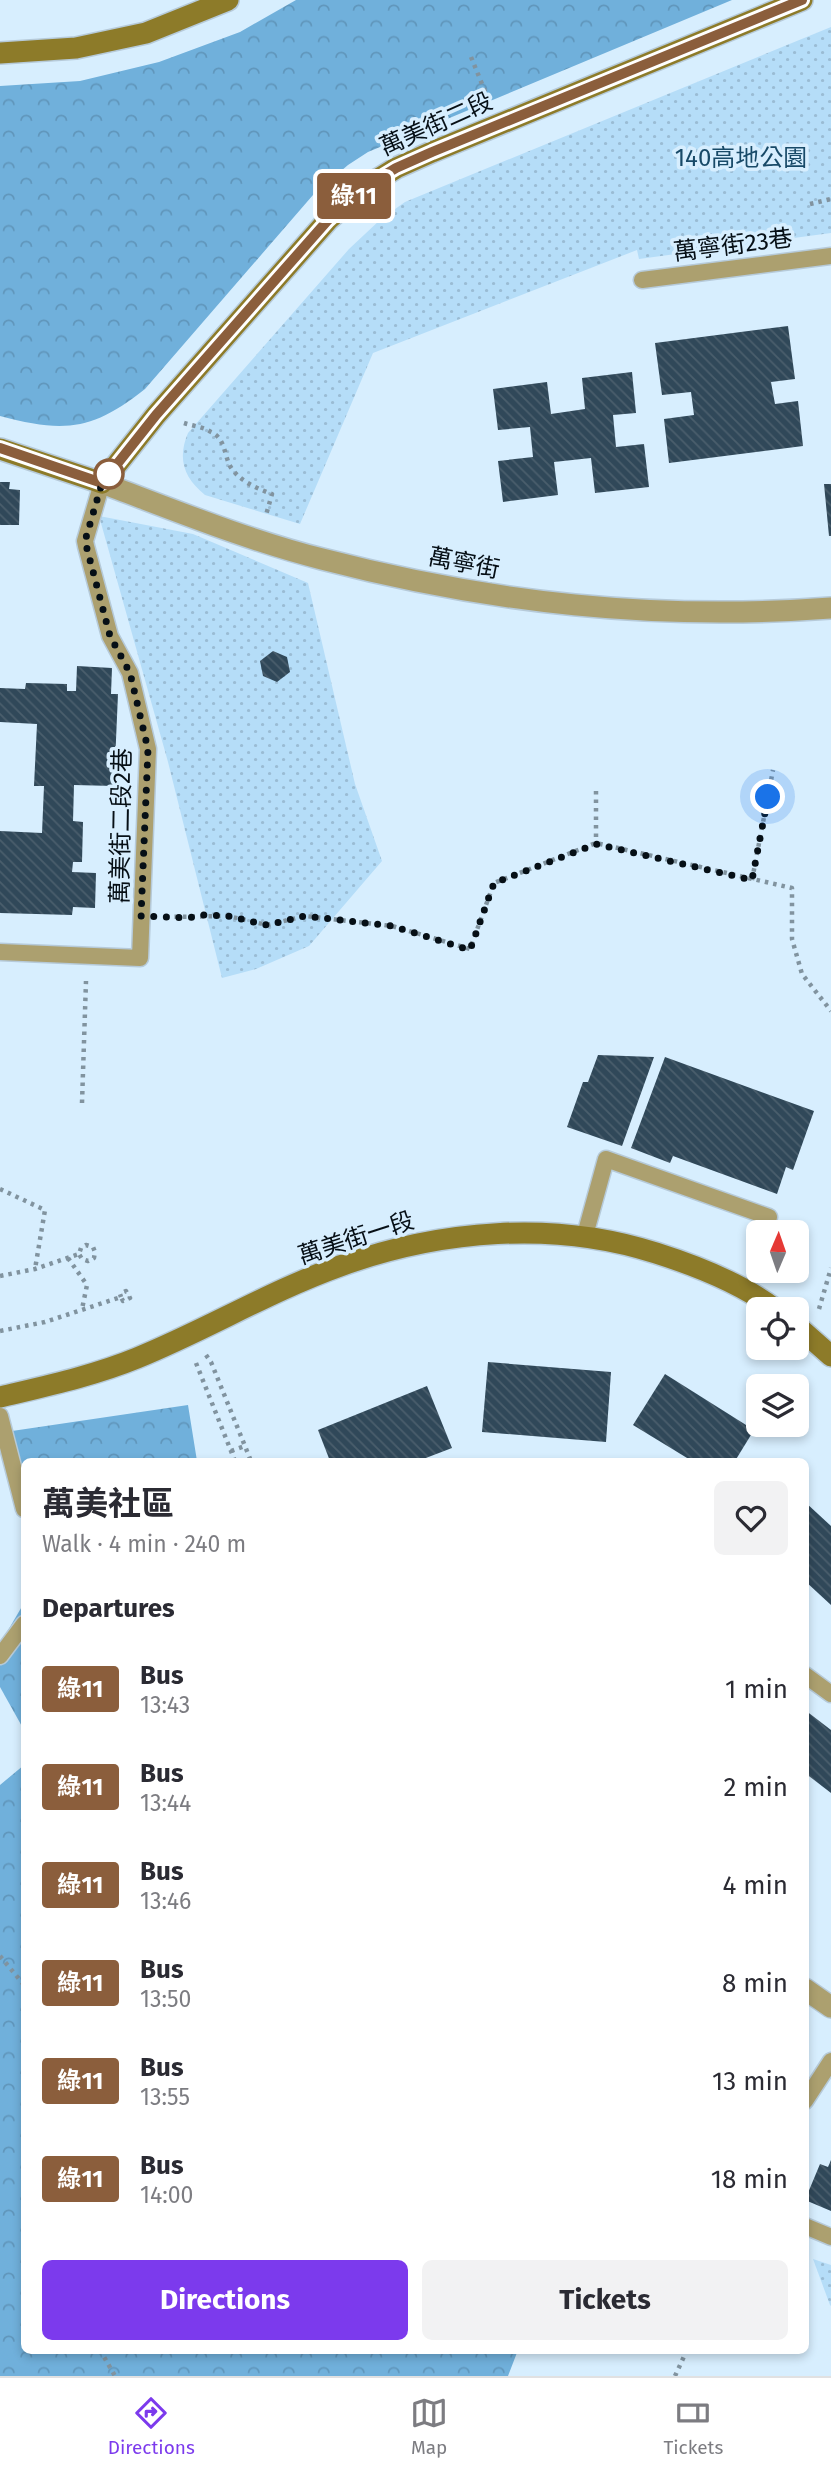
<!DOCTYPE html>
<meta charset="utf-8">
<style>
:root{--surface:#fff;--page:#f2f2f3;--text:#2b2b33;--muted:#7c7c81;--line:#e1e1e2;--accent:#7c3aed}
body{margin:0;font-family:"Fira Sans","Noto Sans TC",sans-serif;background:var(--page);color:var(--text);height:100vh;display:flex;flex-direction:column;font-size:26px;white-space:nowrap}
*{box-sizing:border-box;margin:0}
p{font-size:23px;color:var(--muted)}
.icon{flex:none;width:38px;height:38px;fill:none;stroke:currentColor;stroke-width:2;stroke-linecap:round;stroke-linejoin:round}
.map{position:relative;flex:1;overflow:hidden}
.side{position:absolute;left:21px;top:1458px;width:788px;height:896px;display:flex;flex-direction:column;background:var(--surface);border-radius:10px;box-shadow:0 4px 10px #0003}
.side>*{flex:none}
.badge{padding:0 14px;border-radius:5px;font-size:24px;line-height:46px}
.needle{width:46px;rotate:2deg}
.tools{position:absolute;left:746px;top:1220px;display:grid;gap:14px}
.tools a{display:grid;place-items:center;width:63px;height:63px;border-radius:10px;background:var(--surface);box-shadow:0 4px 10px #0003;font-size:35px}
.you{position:absolute;width:35px;height:35px;margin:-18px;border:5px solid #fff;border-radius:50%;background:#1a73e8;box-shadow:0 0 0 10px #1a73e833}
.map>.badge{position:absolute;translate:-50% -50%;box-shadow:0 0 0 4px #fff}
h2{padding:0 21px;font-size:26px;line-height:63px}
.round{display:grid;place-items:center;flex:none;width:74px;height:74px;border-radius:10px;background:var(--page)}
.summary{display:flex;align-items:center;justify-content:space-between;height:119px;padding:0 21px}
h1{font-size:33px;font-weight:700;line-height:52px}
.cta{display:flex;gap:14px;margin-top:auto;padding:14px 21px}
.cta a{flex:1;height:80px;border-radius:10px;background:var(--accent);color:#fff;font-size:28px;font-weight:700;line-height:80px;text-align:center}
.cta a+a{background:var(--page);color:var(--text)}
ul{padding:0;list-style:none}
li{display:flex;align-items:center;gap:21px;height:98px;padding:0 21px}
li div{flex:1}
li b{display:block;font-size:26px}
li em{font-style:normal}
li .badge{min-width:77px;font-weight:700;text-align:center}
.tabs{display:flex;justify-content:space-around;align-items:center;height:98px;border-top:2px solid var(--line);background:var(--surface);font-size:19px;color:var(--muted)}
.tabs a{display:grid;justify-items:center;gap:4px}
.tabs .current{color:var(--accent)}
.map>svg:first-child{display:block}
.forest{fill:url(#forest-crowns)}
.park{fill:url(#park-dots)}
.building{fill:url(#building-back-hatch)}
.lines{fill:none;stroke-linecap:round;stroke-linejoin:round}
.lane-casing{stroke:#b6cad9;stroke-width:19}
.street-casing{stroke:#b6cad9;stroke-width:24}
.secondary-casing{stroke:#b6cad9;stroke-width:24}
.path{stroke:#81939f;stroke-width:4.5;stroke-dasharray:3.5 5;stroke-linecap:butt}
.lane{stroke:#aca06f;stroke-width:16}
.street{stroke:#aca06f;stroke-width:21}
.secondary{stroke:#8d7b29;stroke-width:21}
.line-casing{stroke:#fff;stroke-width:16}
.line{stroke:#8b5e3c;stroke-width:10}
.walk{stroke:#060f16;stroke-width:7;stroke-dasharray:0 12.6}
.stop-dot{fill:#fff;stroke:#8b5e3c;stroke-width:3.5}
.labels{text-anchor:middle;stroke-width:7;stroke-linejoin:round;paint-order:stroke}
.street-label{font-size:24px;fill:#060f16;stroke:#d7eefe}
.park-label{font-size:24px;fill:#184a68;stroke:#d7eefe}
</style>
<div class="map">
<svg width="831" height="2376" viewBox="0 0 831 2376">
<defs>
<pattern id="forest-crowns" width="20" height="18" patternUnits="userSpaceOnUse" patternTransform="scale(1.75)"><rect width="20" height="18" fill="#70b0db"/><path d="M2 6a3 3 0 1 1 6 0M12 15a3 3 0 1 1 6 0" fill="none" stroke="#6096bb"/></pattern>
<pattern id="park-dots" width="8" height="8" patternUnits="userSpaceOnUse" patternTransform="scale(1.75)"><rect width="8" height="8" fill="#b5ddf8"/><path d="M2 2h.1M6 6h.1" fill="none" stroke="#9abcd4" stroke-width="1.8" stroke-linecap="round"/></pattern>
<pattern id="building-back-hatch" width="6" height="6" patternUnits="userSpaceOnUse" patternTransform="scale(1.75)"><rect width="6" height="6" fill="#304859"/><path d="M-1 5l2 2M0 0l6 6M5-1l2 2" fill="none" stroke="#4a5e6c"/></pattern>
</defs>
<rect width="100%" height="100%" fill="#d7eefe"/>
<g class="forest">
<path d="M 296,0 L 732,0 L 368,152 L 348,165 L 313,195 L 145,389 C 92,431 64,433 0,416 L 0,86 L 80,81 L 159,62 L 240,32 Z"/>
<polygon points="188,1405 197,1461 24,1461 24,1498 12,1431"/>
<polygon points="24,1603 24,1730 0,1687 0,1644"/>
<polygon points="24,1765 24,2350 518,2350 508,2376 0,2376 0,1785"/>
</g>
<g class="park">
<path d="M 831,27 L 831,233 L 639,259 L 637,250 L 373,353 L 300,524 L 205,495 C 184,478 177,459 188,433 L 349,249 L 381,219 L 405,202 Z"/>
<polygon points="99,516 193,534 308,583 355,784 382,861 309,946 256,969 222,978 168,762"/>
<polygon points="813,2259 831,2265 831,2306 830,2305"/>
</g>
<g class="building">
<polygon points="788,326 795,379 771,382 775,404 798,401 803,446 669,463 664,419 694,415 691,392 662,395 655,343"/>
<polygon points="632,372 636,413 613,415 616,447 644,444 649,487 595,493 591,458 554,462 558,495 503,502 498,461 533,457 530,427 498,430 493,389 547,382 551,414 585,409 582,378"/>
<polygon points="0,482 10,482 9,489 20,490 19,525 0,525"/>
<polygon points="824,484 831,484 831,536 829,536"/>
<polygon points="273,651 287,657 290,672 277,682 263,676 260,661"/>
<polygon points="77,666 112,668 111,694 118,694 114,786 74,785 73,821 83,822 82,862 73,862 72,872 96,873 95,908 73,907 72,915 0,913 0,831 42,833 44,786 34,786 37,724 0,722 0,688 25,689 26,683 67,684 67,691 76,691"/>
<polygon points="598,1055 654,1057 622,1146 567,1127 583,1082 588,1082"/>
<polygon points="665,1057 814,1111 793,1170 786,1167 777,1194 673,1156 670,1163 631,1148"/>
<polygon points="488,1362 611,1372 606,1442 482,1432"/>
<polygon points="665,1374 754,1430 735,1461 692,1461 633,1425"/>
<polygon points="427,1386 452,1448 418,1461 330,1461 318,1430"/>
<polygon points="805,1502 831,1526 831,1605 805,1581"/>
<polygon points="805,1710 831,1730 831,1793 805,1773"/>
<polygon points="831,2160 831,2211 805,2200 820,2164 828,2167"/>
</g>
<g class="lines">
<g class="lane-casing">
<g id="lane">
<polyline points="642,280 831,256"/>
<polyline points="0,952 140,958 148,749 130,673 110,636 86,546 85,541 102,483"/>
<polyline points="585,1235 606,1159 769,1217"/>
<polyline points="0,1416 24,1509"/>
<polyline points="0,1656 24,1624"/>
<polyline points="805,1675 831,1694"/>
<polyline points="805,2101 831,2061"/>
<polyline points="805,2226 831,2237"/>
</g>
</g>
<g class="street-casing">
<g id="street">
<path d="M 102,483 C 174,510 247,540 322,559 C 491,603 657,621 831,608"/>
<polyline points="805,1989 831,2007"/>
</g>
</g>
<g class="secondary-casing">
<g id="secondary">
<polyline points="0,53 76,48 146,33 228,0"/>
<polyline points="0,449 102,483 156,415 328,220 364,188 396,168 432,152 802,0"/>
<polyline points="796,1325 831,1356"/>
<path d="M 0,1397 C 46,1386 93,1376 137,1358 C 206,1330 270,1291 340,1266 C 440,1230 554,1220 656,1253 C 697,1266 741,1283 775,1309"/>
</g>
</g>
<g class="path">
<polyline points="471,57 489,101"/>
<polyline points="810,204 831,199"/>
<path d="M 184,423 C 193,426 204,427 211,432 C 225,438 224,454 230,466 C 239,481 256,488 272,494 L 266,515"/>
<polyline points="596,791 596,843"/>
<polyline points="752,880 773,770"/>
<polyline points="166,917 228,916 267,925 305,916 340,920 392,926 470,949 494,883 596,843 792,888 792,939 802,974 831,1011"/>
<polyline points="82,1103 86,981"/>
<polyline points="0,1189 45,1210 35,1269"/>
<polyline points="68,1258 87,1285 82,1309"/>
<polyline points="0,1276 35,1269 79,1254 81,1248 86,1245 93,1247 95,1252 94,1258 88,1261 82,1259 79,1254"/>
<polyline points="819,1309 831,1268"/>
<polyline points="0,1331 45,1322 121,1297 123,1301 130,1298 126,1291 120,1294 121,1297"/>
<polyline points="206,1355 211,1362 251,1461"/>
<polyline points="196,1363 235,1461"/>
<polyline points="231,1451 245,1446"/>
<polyline points="0,1956 24,1985"/>
<polyline points="100,2350 115,2376"/>
<polyline points="675,2376 687,2350"/>
</g>
<use href="#lane" class="lane"/>
<use href="#street" class="street"/>
<use href="#secondary" class="secondary"/>
</g>
<g class="lines">
<g class="line-casing">
<polyline id="line" points="0,448 102,483 156,415 328,220 363,188 396,168 432,152 802,0"/>
</g>
<use href="#line" class="line"/>
<polyline class="walk" points="109,474 116,466 102,483 85,541 110,636 130,673 148,749 141,916 188,918 203,915 228,916 267,925 305,916 340,920 392,926 470,950 494,883 596,844 752,880 768,797"/>
</g>
<circle class="stop-dot" cx="109" cy="474" r="14"/>
<g class="labels">
<g class="street-label">
<text transform="translate(436 124) rotate(-24)" y="8">萬美街二段</text>
<text transform="translate(733 245) rotate(-7)" y="8">萬寧街23巷</text>
<text transform="translate(464 563) rotate(11)" y="8">萬寧街</text>
<text transform="translate(121 826) rotate(-89)" y="8">萬美街二段2巷</text>
<text transform="translate(356 1238) rotate(-18)" y="8">萬美街一段</text>
</g>
<g class="park-label">
<text x="741" y="166">140高地公園</text>
</g>
</g>
</svg>
<div class="tools">
<a><svg class="needle" viewBox="-14 -14 28 28"><path d="M0-13l5 13h-10z" fill="#e53935"/><path d="M0 13l5-13h-10z" fill="#7c7c81"/></svg></a>
<a><svg class="icon" aria-label="locate" viewBox="0 0 24 24"><circle cx="12" cy="12" r="6"/><path d="M12 2v4M12 18v4M2 12h4M18 12h4"/></svg></a>
<a><svg class="icon" aria-label="layers" viewBox="0 0 24 24"><path d="M12 4l9 5-9 5-9-5zM3 14l9 5 9-5"/></svg></a>
</div>
<div class="you" style="left:768px;top:797px"></div>
<b class="badge" style="left:354px;top:196px;background:#8b5e3c;color:#fff">綠11</b>
<section class="side">
<div class="summary"><div><h1>萬美社區</h1><p>Walk · 4 min · 240 m</p></div><a class="round"><svg class="icon" aria-label="heart" viewBox="0 0 24 24"><path d="M12 20l-8-8c-3-5 5-10 8-4 3-6 11-1 8 4z"/></svg></a></div>
<h2>Departures</h2>
<ul>
<li><span class="badge" style="background:#8b5e3c;color:#fff">綠11</span><div><b>Bus</b><p>13:43</p></div><em>1 min</em></li>
<li><span class="badge" style="background:#8b5e3c;color:#fff">綠11</span><div><b>Bus</b><p>13:44</p></div><em>2 min</em></li>
<li><span class="badge" style="background:#8b5e3c;color:#fff">綠11</span><div><b>Bus</b><p>13:46</p></div><em>4 min</em></li>
<li><span class="badge" style="background:#8b5e3c;color:#fff">綠11</span><div><b>Bus</b><p>13:50</p></div><em>8 min</em></li>
<li><span class="badge" style="background:#8b5e3c;color:#fff">綠11</span><div><b>Bus</b><p>13:55</p></div><em>13 min</em></li>
<li><span class="badge" style="background:#8b5e3c;color:#fff">綠11</span><div><b>Bus</b><p>14:00</p></div><em>18 min</em></li>
</ul>
<div class="cta"><a>Directions</a><a>Tickets</a></div>
</section>
</div>
<nav class="tabs">
<a class="current"><svg class="icon" aria-label="directions" viewBox="0 0 24 24"><path d="M12 3l9 9-9 9-9-9zM9 14v-3h6M13 9l2 2-2 2"/></svg>Directions</a>
<a><svg class="icon" aria-label="map" viewBox="0 0 24 24"><path d="M3 6l6-2 6 2 6-2v14l-6 2-6-2-6 2zM9 4v14M15 6v14"/></svg>Map</a>
<a><svg class="icon" aria-label="tickets" viewBox="0 0 24 24"><path d="M3 7h18v10H3zM15 7v10"/></svg>Tickets</a>
</nav>
